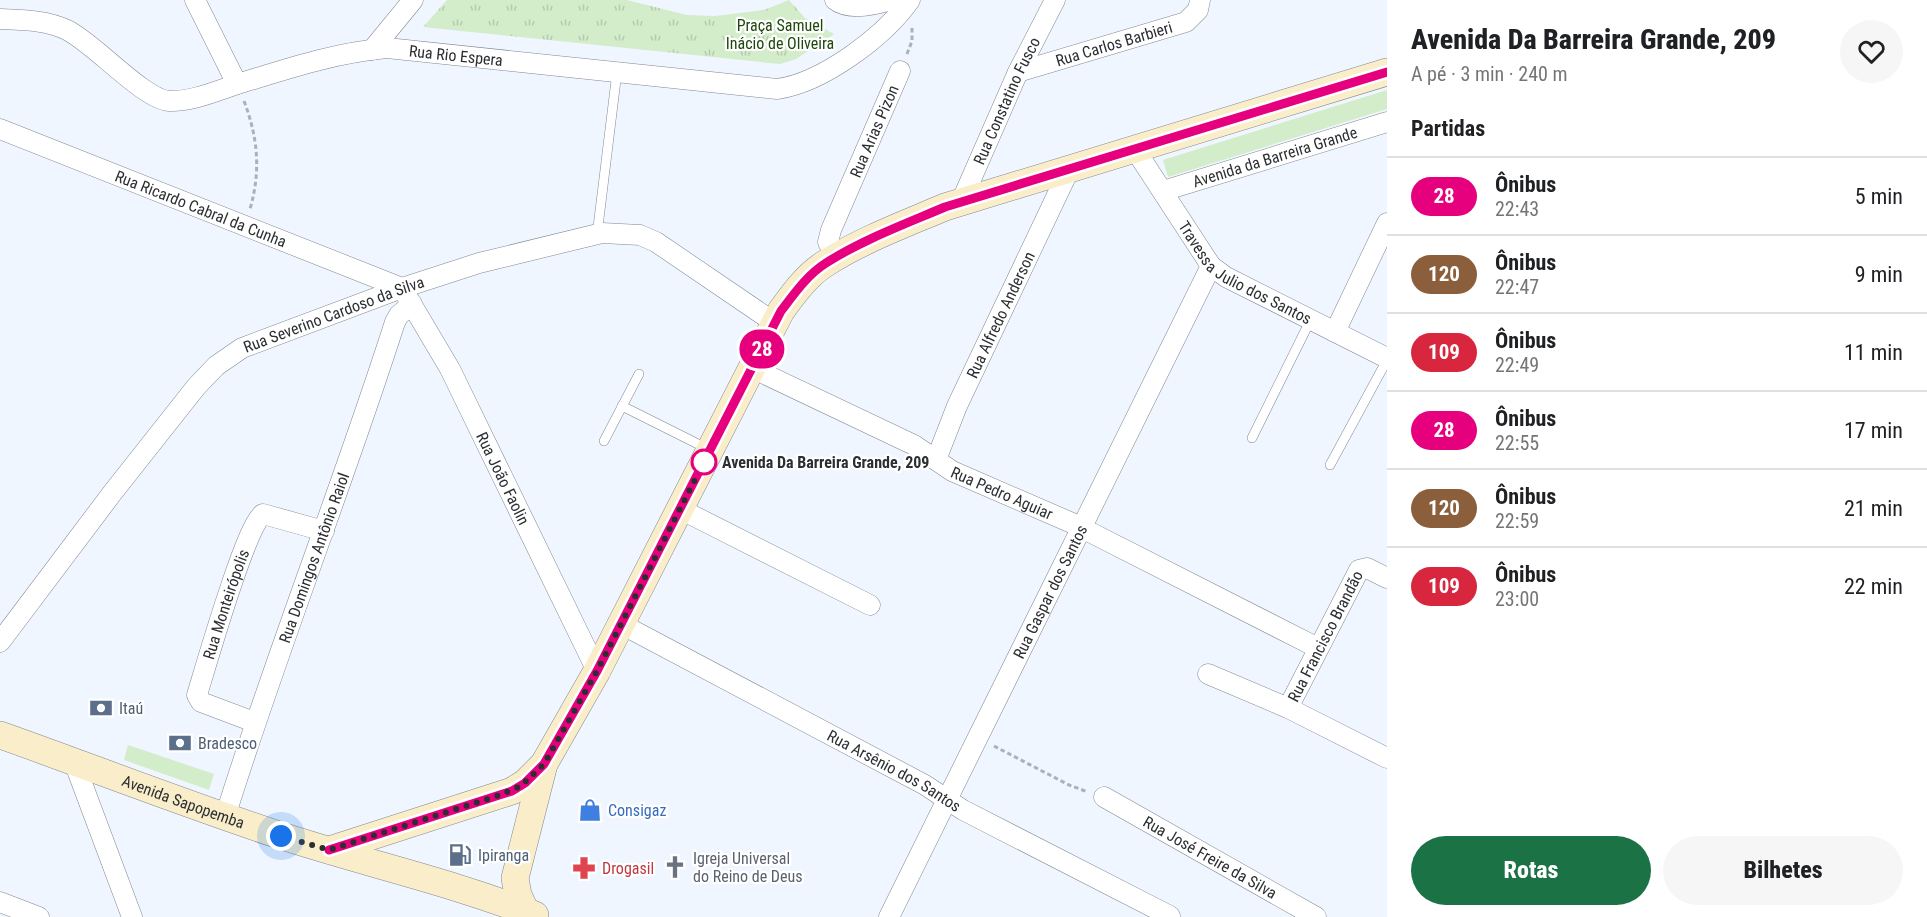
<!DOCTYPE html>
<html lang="pt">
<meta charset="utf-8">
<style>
:root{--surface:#fff;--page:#f6f6f6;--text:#202124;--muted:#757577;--line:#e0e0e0;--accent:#1b7245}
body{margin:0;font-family:"Roboto Condensed",sans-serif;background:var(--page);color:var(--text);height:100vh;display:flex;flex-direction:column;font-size:22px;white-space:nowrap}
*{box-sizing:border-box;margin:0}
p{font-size:20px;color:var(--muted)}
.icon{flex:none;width:33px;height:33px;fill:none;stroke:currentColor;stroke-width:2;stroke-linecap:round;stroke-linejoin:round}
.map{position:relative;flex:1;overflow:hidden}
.details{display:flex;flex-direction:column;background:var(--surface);width:540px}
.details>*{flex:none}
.badge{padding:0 12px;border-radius:20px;font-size:21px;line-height:39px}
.you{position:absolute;width:30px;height:30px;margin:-15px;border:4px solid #fff;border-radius:50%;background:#1a73e8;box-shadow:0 0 0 9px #1a73e833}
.map>.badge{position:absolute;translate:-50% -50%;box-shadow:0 0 0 3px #fff}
h2{padding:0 24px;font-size:22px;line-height:54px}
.round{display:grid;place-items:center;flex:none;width:63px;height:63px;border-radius:32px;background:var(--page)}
.overview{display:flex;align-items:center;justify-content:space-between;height:102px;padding:0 24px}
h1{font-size:28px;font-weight:800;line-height:45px}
.button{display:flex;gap:12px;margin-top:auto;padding:12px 24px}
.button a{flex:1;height:69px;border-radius:36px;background:var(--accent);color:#fff;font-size:24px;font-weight:800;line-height:69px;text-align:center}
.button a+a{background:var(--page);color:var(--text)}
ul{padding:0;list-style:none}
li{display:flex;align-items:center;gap:18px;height:78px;padding:0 24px;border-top:2px solid var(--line)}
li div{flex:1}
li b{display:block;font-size:22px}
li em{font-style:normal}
li .badge{min-width:66px;font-weight:700;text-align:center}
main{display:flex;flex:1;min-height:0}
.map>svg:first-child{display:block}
.green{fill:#d3ecca}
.park{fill:url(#park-tufts)}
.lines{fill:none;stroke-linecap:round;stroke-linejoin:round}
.lane-casing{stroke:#828890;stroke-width:10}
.street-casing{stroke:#828890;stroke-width:21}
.secondary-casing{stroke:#828890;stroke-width:28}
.path{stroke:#abb1b8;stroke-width:3;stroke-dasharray:4.5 3;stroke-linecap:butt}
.lane{stroke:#fff;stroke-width:9}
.street{stroke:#fff;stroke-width:20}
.secondary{stroke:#faeeca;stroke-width:27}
.line-casing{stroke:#fff;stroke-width:14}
.line{stroke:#e6007e;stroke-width:9}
.walk{stroke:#2c2f32;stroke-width:6;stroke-dasharray:0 10.8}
.stop-dot{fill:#fff;stroke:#e6007e;stroke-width:3}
.labels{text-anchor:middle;stroke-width:4.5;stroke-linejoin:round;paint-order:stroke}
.park-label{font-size:16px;fill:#1e470c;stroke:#fff}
.street-label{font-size:16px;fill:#2c2f32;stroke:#fff}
.stop-label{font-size:16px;font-weight:bold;fill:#2c2f32;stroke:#fff;text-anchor:start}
.service-label{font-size:16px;fill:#4e5e75;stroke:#fff;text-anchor:start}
.shop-label{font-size:16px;fill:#366cbe;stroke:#fff;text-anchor:start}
.worship-label{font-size:16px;fill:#5b616d;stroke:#fff;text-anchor:start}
.health-label{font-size:16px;fill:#be3a42;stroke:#fff;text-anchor:start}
</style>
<main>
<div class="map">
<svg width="1387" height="917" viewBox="0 0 1387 917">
<defs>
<pattern id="park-tufts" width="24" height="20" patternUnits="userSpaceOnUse" patternTransform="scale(1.5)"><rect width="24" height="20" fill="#d3ecca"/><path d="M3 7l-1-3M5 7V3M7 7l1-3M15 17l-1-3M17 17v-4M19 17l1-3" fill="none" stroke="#b5cbae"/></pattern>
</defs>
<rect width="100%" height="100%" fill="#eff6ff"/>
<g class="green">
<polygon points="1387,90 1387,109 1168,177 1163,160"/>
<polygon points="128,745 214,774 209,790 124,760"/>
</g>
<polygon class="park" points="447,0 627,0 687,15 715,16 764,10 789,0 805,18 834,34 796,59 780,64 423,27"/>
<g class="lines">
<g class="lane-casing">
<g id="lane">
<polyline points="597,235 617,72"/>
<polyline points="622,406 708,449"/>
<polyline points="1252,438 1311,319"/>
<polyline points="604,441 639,374"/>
<polyline points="1330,465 1387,360"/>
</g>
</g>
<g class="street-casing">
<g id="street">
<polyline points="195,0 237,84"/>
<path d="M 835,0 C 849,11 875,5 891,0"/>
<path id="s1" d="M 0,19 C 23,20 47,20 67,30 C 94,43 143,99 169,101 C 193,102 221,89 244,82 C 293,67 335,53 387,48 L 777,89 C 822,83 884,37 910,0"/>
<polyline points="372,50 413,0"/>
<path id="s2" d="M 1018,72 L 1186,22 L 1198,10 L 1200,0"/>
<path id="s3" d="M 0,129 L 402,288 L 450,369 L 597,671"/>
<path id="s4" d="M 1136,151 L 1211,266 L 1226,277 L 1387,358"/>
<path id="s5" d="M 1163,191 L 1387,122"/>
<path id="s6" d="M 961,202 L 1018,72 L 1055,0"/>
<path id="s7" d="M 836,258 L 828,242 L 831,230 L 900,71"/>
<polyline points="1335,332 1387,223"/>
<path id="s8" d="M 752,368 L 914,445 L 952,471 L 1072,523 L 1318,648"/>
<path id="s9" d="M 936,460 L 957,406 L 1069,170"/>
<polyline points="680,509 870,605"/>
<path id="s10" d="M 621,624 L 925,785 L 963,810 L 1170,916"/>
<path id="s11" d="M 0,642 L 113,492 L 196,387 L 216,366 L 242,348 L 402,288 L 479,263 L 602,233 L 640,235 L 656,242 L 775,323"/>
<polyline points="1208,674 1288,708 1387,758"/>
<path id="s12" d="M 1288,708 L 1359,570 L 1367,568 L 1387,578"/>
<path id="s13" d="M 254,722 L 201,702 L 197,695 C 205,669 247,522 263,514 L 324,531"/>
<polyline points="74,762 132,917"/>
<path id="s14" d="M 1104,797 L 1316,917"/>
<path id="s15" d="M 225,817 C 277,650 342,488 395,322 L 399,315 L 412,304"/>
<polyline points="0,902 39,917"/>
<path id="s16" d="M 889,917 L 1211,266"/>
</g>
</g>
<g class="secondary-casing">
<g id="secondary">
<path id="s17" d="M 0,735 C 93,768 185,804 279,835 C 364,863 452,882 535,915"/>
<polyline points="329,850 512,791 525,783 544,764"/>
<path d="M 526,912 L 518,895 L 515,878 L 544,764 L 597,671 L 781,311 C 794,293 807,275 826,263 C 862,240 905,224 945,207 L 1387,72"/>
</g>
</g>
<g class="path">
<polyline points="907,54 912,41 912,26"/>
<path d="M 244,101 C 258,138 261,171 250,209"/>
<polyline points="994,746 1069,785 1088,792"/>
</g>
<use href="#lane" class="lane"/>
<use href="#street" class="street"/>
<use href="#secondary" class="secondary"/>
</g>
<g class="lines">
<g class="line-casing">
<path id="line" d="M 329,850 L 512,791 L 525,783 L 544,764 L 597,671 L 781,311 C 794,294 807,275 826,263 C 862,240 905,224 945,207 L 1387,72"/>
</g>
<use href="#line" class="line"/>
<polyline class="walk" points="281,836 329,850 500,795 521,786 544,764 597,671 704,462"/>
</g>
<defs>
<g id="bank-bare" transform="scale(1.8)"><path d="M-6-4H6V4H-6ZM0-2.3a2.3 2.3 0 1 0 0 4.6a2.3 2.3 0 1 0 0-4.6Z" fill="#5c6f8a" stroke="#fff" stroke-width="2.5" paint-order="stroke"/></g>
<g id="shop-bare" transform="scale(1.8)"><path d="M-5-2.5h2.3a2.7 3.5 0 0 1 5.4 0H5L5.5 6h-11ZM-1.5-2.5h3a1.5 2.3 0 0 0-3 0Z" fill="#3f7fe0" stroke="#fff" stroke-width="2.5" paint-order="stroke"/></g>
<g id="fuel-bare" transform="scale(1.8)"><path d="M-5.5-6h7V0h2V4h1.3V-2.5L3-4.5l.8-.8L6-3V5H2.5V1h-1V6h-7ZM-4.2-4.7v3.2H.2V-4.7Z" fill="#5c6f8a" stroke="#fff" stroke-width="2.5" paint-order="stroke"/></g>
<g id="church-bare" transform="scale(1.8)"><path d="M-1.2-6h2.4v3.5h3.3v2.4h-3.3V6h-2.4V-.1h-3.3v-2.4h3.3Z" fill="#6b7280" stroke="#fff" stroke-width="2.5" paint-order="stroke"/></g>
<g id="pharmacy-bare" transform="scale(1.8)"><path d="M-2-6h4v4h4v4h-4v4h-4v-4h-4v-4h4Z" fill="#e0444e" stroke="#fff" stroke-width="2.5" paint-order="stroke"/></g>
</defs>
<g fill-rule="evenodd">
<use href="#bank-bare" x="101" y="708"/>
<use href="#bank-bare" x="180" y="743"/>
<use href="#shop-bare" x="590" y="810"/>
<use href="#fuel-bare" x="460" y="855"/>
<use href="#church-bare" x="675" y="867"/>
<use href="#pharmacy-bare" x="584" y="868"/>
</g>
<circle class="stop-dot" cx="704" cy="462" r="12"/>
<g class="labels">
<g class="park-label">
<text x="780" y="31">Praça Samuel<tspan x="780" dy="18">Inácio de Oliveira</tspan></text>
</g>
<g class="street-label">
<text dy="6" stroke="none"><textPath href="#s2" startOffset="100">Rua Carlos Barbieri</textPath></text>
<text dy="6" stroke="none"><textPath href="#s1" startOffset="488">Rua Rio Espera</textPath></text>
<text dy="6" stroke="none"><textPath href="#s6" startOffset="111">Rua Constatino Fusco</textPath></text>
<text dy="6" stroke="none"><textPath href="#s7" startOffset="138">Rua Arias Pizon</textPath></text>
<text dy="6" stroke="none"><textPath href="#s5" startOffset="117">Avenida da Barreira Grande</textPath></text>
<text dy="6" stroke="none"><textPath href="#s3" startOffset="216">Rua Ricardo Cabral da Cunha</textPath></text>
<text dy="6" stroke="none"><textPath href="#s4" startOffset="168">Travessa Julio dos Santos</textPath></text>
<text dy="6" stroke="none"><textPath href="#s9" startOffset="159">Rua Alfredo Anderson</textPath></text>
<text dy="6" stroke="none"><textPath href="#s11" startOffset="480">Rua Severino Cardoso da Silva</textPath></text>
<text dy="6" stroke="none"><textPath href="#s3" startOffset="648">Rua João Faolin</textPath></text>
<text dy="6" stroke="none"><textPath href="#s8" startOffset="280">Rua Pedro Aguiar</textPath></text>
<text dy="6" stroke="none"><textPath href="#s15" startOffset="274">Rua Domingos Antônio Raiol</textPath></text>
<text dy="6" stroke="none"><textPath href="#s16" startOffset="363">Rua Gaspar dos Santos</textPath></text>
<text dy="6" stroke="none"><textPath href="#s13" startOffset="160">Rua Monteirópolis</textPath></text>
<text dy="6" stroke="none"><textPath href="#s12" startOffset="81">Rua Francisco Brandão</textPath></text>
<text dy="6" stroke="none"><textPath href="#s10" startOffset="310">Rua Arsênio dos Santos</textPath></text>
<text dy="6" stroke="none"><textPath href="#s17" startOffset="195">Avenida Sapopemba</textPath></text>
<text dy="6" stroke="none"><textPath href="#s14" startOffset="122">Rua José Freire da Silva</textPath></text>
</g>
<g class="stop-label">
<text x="722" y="468">Avenida Da Barreira Grande, 209</text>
</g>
<g class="service-label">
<text x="119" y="714">Itaú</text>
<text x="198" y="749">Bradesco</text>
<text x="478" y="861">Ipiranga</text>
</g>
<g class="shop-label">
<text x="608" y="816">Consigaz</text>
</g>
<g class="worship-label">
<text x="693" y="864">Igreja Universal<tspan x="693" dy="18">do Reino de Deus</tspan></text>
</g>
<g class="health-label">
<text x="602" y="874">Drogasil</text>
</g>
</g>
</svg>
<div class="you" style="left:281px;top:836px"></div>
<b class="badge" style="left:762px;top:349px;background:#e6007e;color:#fff">28</b>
</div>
<section class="details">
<div class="overview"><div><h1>Avenida Da Barreira Grande, 209</h1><p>A pé · 3 min · 240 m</p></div><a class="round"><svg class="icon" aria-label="heart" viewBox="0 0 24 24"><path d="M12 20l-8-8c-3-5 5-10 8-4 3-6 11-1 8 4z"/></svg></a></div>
<h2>Partidas</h2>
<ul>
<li><span class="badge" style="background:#e6007e;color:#fff">28</span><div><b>Ônibus</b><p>22:43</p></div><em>5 min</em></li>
<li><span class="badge" style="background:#8b5e3c;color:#fff">120</span><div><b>Ônibus</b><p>22:47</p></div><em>9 min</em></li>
<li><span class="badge" style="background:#d7263d;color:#fff">109</span><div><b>Ônibus</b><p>22:49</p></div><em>11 min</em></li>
<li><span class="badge" style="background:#e6007e;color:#fff">28</span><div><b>Ônibus</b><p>22:55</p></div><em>17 min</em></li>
<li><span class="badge" style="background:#8b5e3c;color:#fff">120</span><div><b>Ônibus</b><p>22:59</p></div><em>21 min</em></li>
<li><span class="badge" style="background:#d7263d;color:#fff">109</span><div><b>Ônibus</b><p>23:00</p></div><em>22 min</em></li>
</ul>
<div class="button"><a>Rotas</a><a>Bilhetes</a></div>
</section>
</main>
